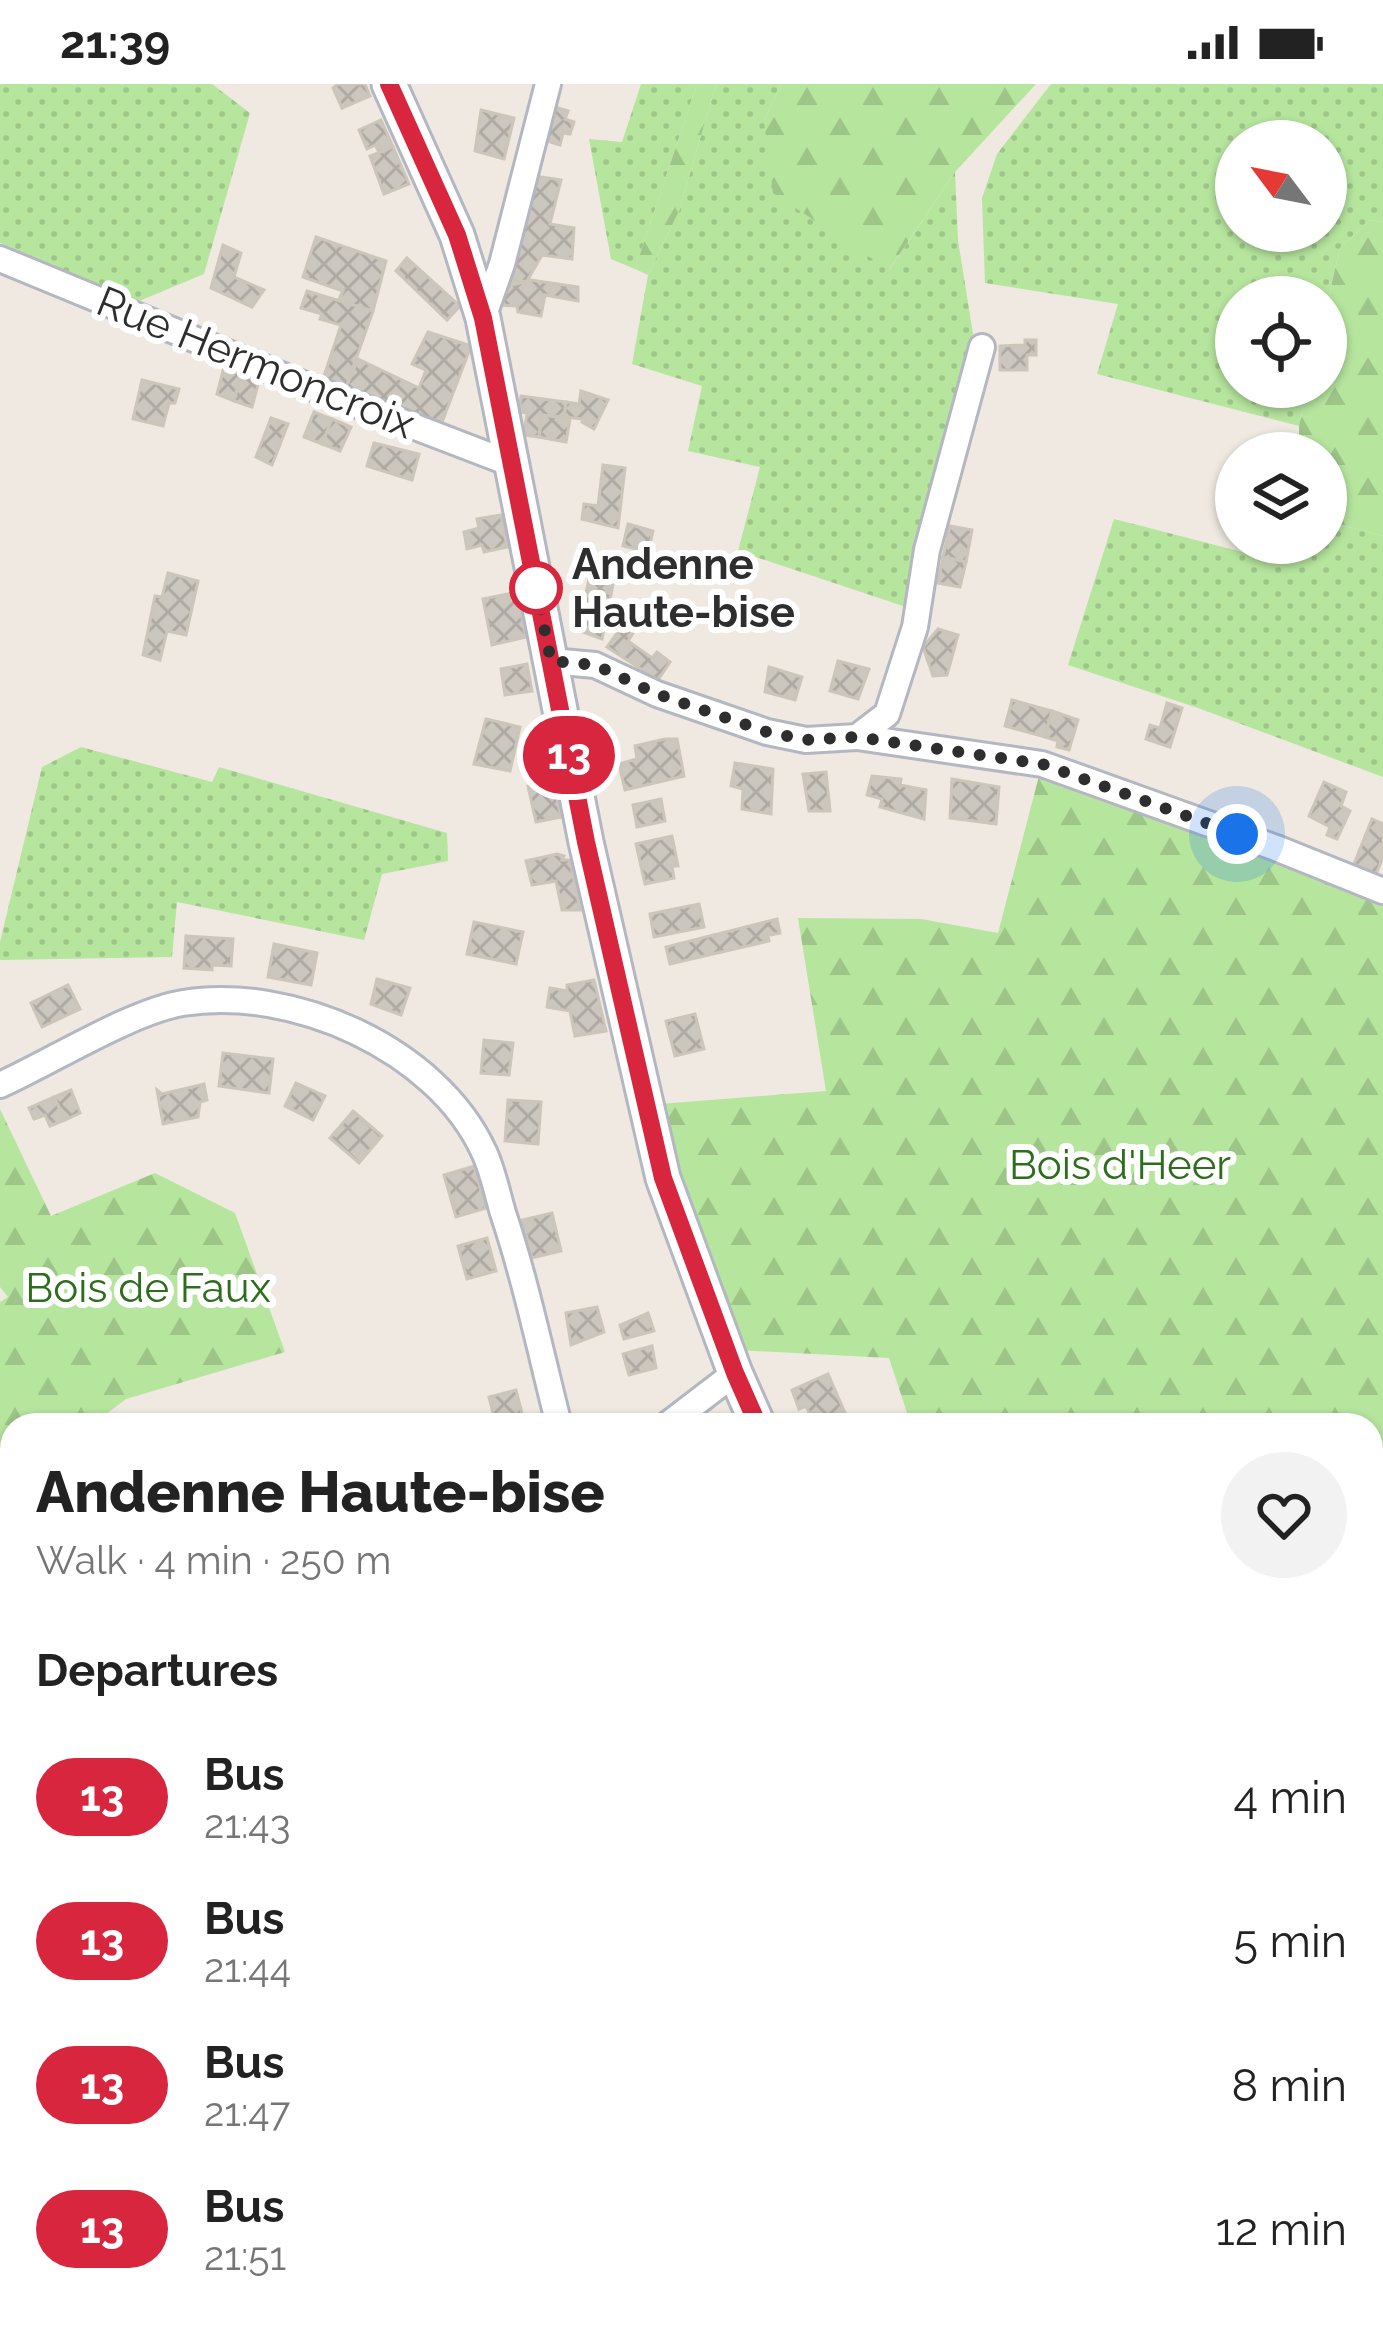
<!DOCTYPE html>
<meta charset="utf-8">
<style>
:root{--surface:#fff;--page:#f2f2f2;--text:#222;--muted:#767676}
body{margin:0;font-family:Raleway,sans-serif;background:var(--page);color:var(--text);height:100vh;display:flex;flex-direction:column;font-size:45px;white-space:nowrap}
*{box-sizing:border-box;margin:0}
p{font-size:39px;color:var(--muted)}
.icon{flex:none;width:66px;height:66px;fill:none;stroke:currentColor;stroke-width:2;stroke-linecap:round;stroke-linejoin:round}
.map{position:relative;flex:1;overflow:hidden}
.sheet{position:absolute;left:0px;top:1329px;width:1383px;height:912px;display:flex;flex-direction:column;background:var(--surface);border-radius:36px 36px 0 0;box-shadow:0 3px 9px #0004}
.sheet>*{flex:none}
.badge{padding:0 24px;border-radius:39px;font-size:42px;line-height:78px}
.needle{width:78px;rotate:302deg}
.buttons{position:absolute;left:1215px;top:36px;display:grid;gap:24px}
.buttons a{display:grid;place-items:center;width:132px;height:132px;border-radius:50%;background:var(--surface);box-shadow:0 3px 9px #0004;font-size:60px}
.you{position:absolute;width:60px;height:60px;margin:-30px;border:9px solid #fff;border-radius:50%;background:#1a73e8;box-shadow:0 0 0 18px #1a73e833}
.map>.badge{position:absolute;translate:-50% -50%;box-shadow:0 0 0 6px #fff}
h2{padding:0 36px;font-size:45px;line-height:108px}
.round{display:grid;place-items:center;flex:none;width:126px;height:126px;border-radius:63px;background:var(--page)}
.summary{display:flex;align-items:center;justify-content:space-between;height:204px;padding:0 36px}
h1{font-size:57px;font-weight:800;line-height:90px}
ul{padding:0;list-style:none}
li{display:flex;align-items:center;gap:36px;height:144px;padding:0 36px}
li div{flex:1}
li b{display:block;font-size:45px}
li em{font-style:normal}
li .badge{min-width:132px;font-weight:700;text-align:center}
.status{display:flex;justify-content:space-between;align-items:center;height:84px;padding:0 60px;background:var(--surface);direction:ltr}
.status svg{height:33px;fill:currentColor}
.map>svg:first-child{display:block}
.grass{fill:url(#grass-dots);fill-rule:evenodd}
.forest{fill:url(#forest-firs)}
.building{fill:url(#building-cross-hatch);stroke:#cbc5ba;stroke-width:3}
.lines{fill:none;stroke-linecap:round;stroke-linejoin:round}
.street-casing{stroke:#b4b7c1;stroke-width:30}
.secondary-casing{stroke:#b4b7c1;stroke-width:39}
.street{stroke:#fff;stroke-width:24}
.secondary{stroke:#fff;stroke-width:33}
.line-casing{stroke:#fff;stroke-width:27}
.line{stroke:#d7263d;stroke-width:18}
.walk{stroke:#2e2e2e;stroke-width:12;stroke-dasharray:0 21.6}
.stop-dot{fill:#fff;stroke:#d7263d;stroke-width:6}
.labels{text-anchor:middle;stroke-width:12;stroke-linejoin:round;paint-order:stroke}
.street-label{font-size:42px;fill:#2e2e2e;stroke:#fff}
.stop-label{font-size:42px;font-weight:bold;fill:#2e2e2e;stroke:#fff;text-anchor:start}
.park-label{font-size:42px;fill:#2c6e1b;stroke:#fff}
</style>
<div class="status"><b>21:39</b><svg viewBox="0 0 49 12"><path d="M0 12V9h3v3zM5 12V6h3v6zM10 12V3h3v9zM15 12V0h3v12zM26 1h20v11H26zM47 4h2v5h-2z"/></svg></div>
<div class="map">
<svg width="1383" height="2241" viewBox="0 0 1383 2241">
<defs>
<pattern id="grass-dots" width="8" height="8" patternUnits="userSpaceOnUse" patternTransform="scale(3)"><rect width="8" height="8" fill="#b6e59e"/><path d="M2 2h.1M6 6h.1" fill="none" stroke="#9dc588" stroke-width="1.8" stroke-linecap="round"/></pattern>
<pattern id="forest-firs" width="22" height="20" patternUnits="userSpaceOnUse" patternTransform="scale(3)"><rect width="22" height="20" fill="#b6e59e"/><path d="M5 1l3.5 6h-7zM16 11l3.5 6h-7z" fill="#9dc588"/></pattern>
<pattern id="building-cross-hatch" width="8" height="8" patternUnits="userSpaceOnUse" patternTransform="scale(3)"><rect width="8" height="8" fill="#cbc7bf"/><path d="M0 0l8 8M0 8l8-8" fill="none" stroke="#afaba4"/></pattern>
</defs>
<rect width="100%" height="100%" fill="#efe9e1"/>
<g class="grass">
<polygon points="0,0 212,0 250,29 204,190 139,217 0,159"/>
<polygon points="641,0 697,0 635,185 611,175 589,55 622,58"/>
<polygon points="716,0 781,0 764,37 890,185 955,88 958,156 976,269 906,523 738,467 760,383 688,367 702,302 632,280 648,191 679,127"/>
<path d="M 1051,0 L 1383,0 L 1383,138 L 1370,136 L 1340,164 L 1326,224 L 1326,213 L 1236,213 L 1236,303 L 1308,303 L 1299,342 L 1097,290 L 1118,220 L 985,199 L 982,114 L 997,70 ZM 1236,57 L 1326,57 L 1326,147 L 1236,147 Z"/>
<polygon points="1114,435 1262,473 1274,459 1326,459 1326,437 1383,452 1383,693 1198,624 1068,581"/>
<polygon points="81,663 212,698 219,683 447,749 448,777 382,790 364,856 177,818 172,873 0,876 0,858 42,683"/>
<polygon points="12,1983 12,2229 39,2229 40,2241 0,2241 0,1984"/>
<polygon points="90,2229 709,2229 711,2241 386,2241 385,2235 304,2241 99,2241"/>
</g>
<g class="forest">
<polygon points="697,0 716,0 679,127 648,191 635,185"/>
<polygon points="781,0 1036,0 955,88 889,186 773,109 764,37"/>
<polygon points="1370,136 1383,138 1383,452 1326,437 1326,369 1299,369 1299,342 1308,303 1326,303 1326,224 1340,164"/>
<polygon points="1039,692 1383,819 1383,2241 1315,2241 1310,2229 1371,2229 1371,1341 911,1341 889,1274 736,1266 660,1020 826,1007 798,834 921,835 998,849"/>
<polygon points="0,1025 51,1132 155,1089 235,1129 285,1268 126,1315 92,1341 12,1341 12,1468 0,1476 0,1218 8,1213 0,1203"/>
</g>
<g class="building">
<polygon points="338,0 365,0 370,12 342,24 333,4"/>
<polygon points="549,21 568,27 565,35 574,38 570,50 563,49 560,61 541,55"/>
<polygon points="481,26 514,34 504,75 475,67"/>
<polygon points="381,36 393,63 379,68 375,61 367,65 359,46"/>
<polygon points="393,63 409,100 384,110 370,72"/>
<polygon points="528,91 561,96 550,140 574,144 572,175 542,171 527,197 503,199"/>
<polygon points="316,153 386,177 373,227 338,217 343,207 303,193"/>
<polygon points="223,161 241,169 234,193 264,206 252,223 211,204"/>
<polygon points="407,174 460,222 447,236 396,187"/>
<polygon points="531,196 578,203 578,217 545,211 541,232 518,228 517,222 498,221 501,204"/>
<polygon points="307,207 373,227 345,306 323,295 341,241 320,235 322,230 301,224"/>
<polygon points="428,248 471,262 439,346 345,306 358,275 419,304 426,286 412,280"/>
<polygon points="1025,256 1036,256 1036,271 1027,271 1027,286 1000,286 1000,262 1025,261"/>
<polygon points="224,283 241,290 234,317 217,310"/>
<polygon points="241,290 259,297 252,323 234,317"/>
<polygon points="142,296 179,305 175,319 169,319 163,342 133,335"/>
<polygon points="581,307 608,316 594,345 582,338 583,335 564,333 566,318 579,320"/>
<polygon points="521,312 566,318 564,333 542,331 539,353 524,351 527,329 519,328"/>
<polygon points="314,328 332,335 322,360 304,353"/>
<polygon points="542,331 570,335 566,358 539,353"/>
<polygon points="271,334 288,340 272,381 256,373"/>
<polygon points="332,335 351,343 340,367 322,360"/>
<polygon points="374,359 419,370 412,396 367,382"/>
<polygon points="603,381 625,384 618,444 582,435 584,420 598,422"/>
<polygon points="501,431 507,463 484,468 482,461 467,465 464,448 479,444 477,435"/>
<polygon points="628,440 653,447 648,468 623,462"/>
<polygon points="950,442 972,446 966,478 943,473"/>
<polygon points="601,468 619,472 611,510 587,505 593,476"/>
<polygon points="943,473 966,478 960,503 938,499"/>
<polygon points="168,489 198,497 186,551 167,547 160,576 143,571 155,512 162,513"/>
<polygon points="587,505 611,510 602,555 580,547"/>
<polygon points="517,508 526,553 492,561 483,515"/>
<polygon points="625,538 636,545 628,557 652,574 657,568 670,578 658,596 607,563"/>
<polygon points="938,545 958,551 947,591 933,592 923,563"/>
<polygon points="838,577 869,585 858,615 830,607"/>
<polygon points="527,580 532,607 505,611 501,585"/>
<polygon points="769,583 802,593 795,616 765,608"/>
<polygon points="1012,616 1052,627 1045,653 1005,642"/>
<polygon points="1167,619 1182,624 1170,663 1146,655 1150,641 1160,644"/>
<polygon points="1052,627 1078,636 1069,666 1057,663 1058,657 1045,653"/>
<polygon points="486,635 520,643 510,687 474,680"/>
<polygon points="665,655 677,655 684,692 625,706 619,680 637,675 635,662"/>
<polygon points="735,679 773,685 771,730 742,725 743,705 731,702"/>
<polygon points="826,688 830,727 809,727 803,690"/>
<polygon points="872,692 901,695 900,701 926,706 924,735 880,723 882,715 867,711"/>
<polygon points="952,695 999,703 996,740 950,734"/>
<polygon points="553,696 561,733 536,738 528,702"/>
<polygon points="1324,698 1346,708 1341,722 1350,727 1337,755 1327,751 1330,743 1309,732"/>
<polygon points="661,715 665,737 637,743 633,721"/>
<polygon points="1372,735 1383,740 1383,773 1376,790 1354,780"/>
<polygon points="672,752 678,782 672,782 674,794 645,800 636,760"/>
<polygon points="557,770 564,772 562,776 570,776 580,826 562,826 556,797 532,801 526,777"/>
<polygon points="699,820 704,843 654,853 650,830"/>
<polygon points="777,835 780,849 771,851 767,848 769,857 670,880 666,863"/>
<polygon points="474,838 523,848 516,880 467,870"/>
<polygon points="186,852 233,855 231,882 212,881 212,886 184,884"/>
<polygon points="274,860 317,869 311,901 268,893"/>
<polygon points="377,895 410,904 401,931 371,920"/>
<polygon points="594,896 606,947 575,952 570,927 547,923 550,904 567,907 567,901"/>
<polygon points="68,901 80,925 42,943 31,919"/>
<polygon points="695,930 704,965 675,972 666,937"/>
<polygon points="484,956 513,959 509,991 481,989"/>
<polygon points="223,969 273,975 269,1009 219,1002"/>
<polygon points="296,999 325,1012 313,1036 285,1022"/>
<polygon points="204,1000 207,1016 200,1018 198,1033 163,1040 157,1006 162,1010"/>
<polygon points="71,1006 80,1029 65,1036 54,1013"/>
<polygon points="54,1013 65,1036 50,1042 45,1031 34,1035 29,1024"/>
<polygon points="508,1016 541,1018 538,1060 505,1057"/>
<polygon points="353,1027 382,1052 359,1079 330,1054"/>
<polygon points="474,1082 486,1124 456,1133 444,1091"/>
<polygon points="552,1129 561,1167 532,1174 522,1136"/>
<polygon points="487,1154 496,1187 467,1195 458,1162"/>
<polygon points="597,1223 604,1248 571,1261 566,1229"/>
<polygon points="648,1229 654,1247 624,1255 620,1241"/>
<polygon points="652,1262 656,1284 629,1291 623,1270"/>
<polygon points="828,1290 850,1340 847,1341 815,1341 806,1322 799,1325 792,1306"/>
<polygon points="516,1306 525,1341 496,1341 489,1313"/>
<polygon points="12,1912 12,1950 0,1951 0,1914"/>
<polygon points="1203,2229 1257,2229 1263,2241 1229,2241 1224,2232 1208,2240"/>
</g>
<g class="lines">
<g class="street-casing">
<g id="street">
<polyline points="0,175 303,300 512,380"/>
<polyline points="483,234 502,180 548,0"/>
<polyline points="551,577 595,581 657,610 767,648 806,656 857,653 887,630 915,543 927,466 982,263"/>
<polyline points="857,653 1042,680 1276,764 1383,807"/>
<path d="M 0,1001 C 51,978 132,927 183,919 C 292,901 437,965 484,1068 C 493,1087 497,1109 503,1129 C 526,1198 541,1270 559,1341"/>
<polyline points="667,1341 735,1289"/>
<polyline points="0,1588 12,1591"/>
<polyline points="0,1650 12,1619"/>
<polyline points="0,1762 12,1806"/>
<polyline points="50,2229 51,2241"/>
<polyline points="904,2229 914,2241"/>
</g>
</g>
<g class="secondary-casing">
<g id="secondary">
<polyline points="389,0 457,151 483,234 586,758 663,1094 735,1289 758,1341"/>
<polyline points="1148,2229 1153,2241"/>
</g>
</g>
<use href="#street" class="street"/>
<use href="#secondary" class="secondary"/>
</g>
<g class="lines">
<g class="line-casing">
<polyline id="line" points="389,0 457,151 483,234 586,758 663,1094 735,1289 758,1341"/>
</g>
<use href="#line" class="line"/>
<polyline class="walk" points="536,504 551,577 595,581 657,610 767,648 806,656 857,653 1042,680 1237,750"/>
</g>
<circle class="stop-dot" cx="536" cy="504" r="24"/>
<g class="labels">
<g class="street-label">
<text transform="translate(256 278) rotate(22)" y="15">Rue Hermoncroix</text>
</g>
<g class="stop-label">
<text x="572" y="495">Andenne<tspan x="572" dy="48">Haute-bise</tspan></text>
</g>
<g class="park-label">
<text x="1120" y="1095">Bois d'Heer</text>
<text x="148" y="1218">Bois de Faux</text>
</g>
</g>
</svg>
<div class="buttons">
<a><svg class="needle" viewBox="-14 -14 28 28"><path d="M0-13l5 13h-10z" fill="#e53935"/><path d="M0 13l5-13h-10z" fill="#767676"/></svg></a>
<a><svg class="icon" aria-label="locate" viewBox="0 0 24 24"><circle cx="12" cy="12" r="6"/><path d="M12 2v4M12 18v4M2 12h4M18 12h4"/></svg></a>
<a><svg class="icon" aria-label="layers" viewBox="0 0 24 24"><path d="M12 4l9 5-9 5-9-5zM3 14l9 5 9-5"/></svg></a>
</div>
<div class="you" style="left:1237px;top:750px"></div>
<b class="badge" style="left:569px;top:671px;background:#d7263d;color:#fff">13</b>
<section class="sheet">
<div class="summary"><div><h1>Andenne Haute-bise</h1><p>Walk · 4 min · 250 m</p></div><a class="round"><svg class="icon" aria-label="heart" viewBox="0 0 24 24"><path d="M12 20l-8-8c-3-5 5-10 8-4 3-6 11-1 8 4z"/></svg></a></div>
<h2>Departures</h2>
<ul>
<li><span class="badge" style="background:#d7263d;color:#fff">13</span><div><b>Bus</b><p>21:43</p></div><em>4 min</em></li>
<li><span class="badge" style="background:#d7263d;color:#fff">13</span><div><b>Bus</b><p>21:44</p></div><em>5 min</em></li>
<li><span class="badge" style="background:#d7263d;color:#fff">13</span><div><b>Bus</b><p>21:47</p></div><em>8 min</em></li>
<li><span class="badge" style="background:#d7263d;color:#fff">13</span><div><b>Bus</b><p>21:51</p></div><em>12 min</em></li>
</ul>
</section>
</div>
